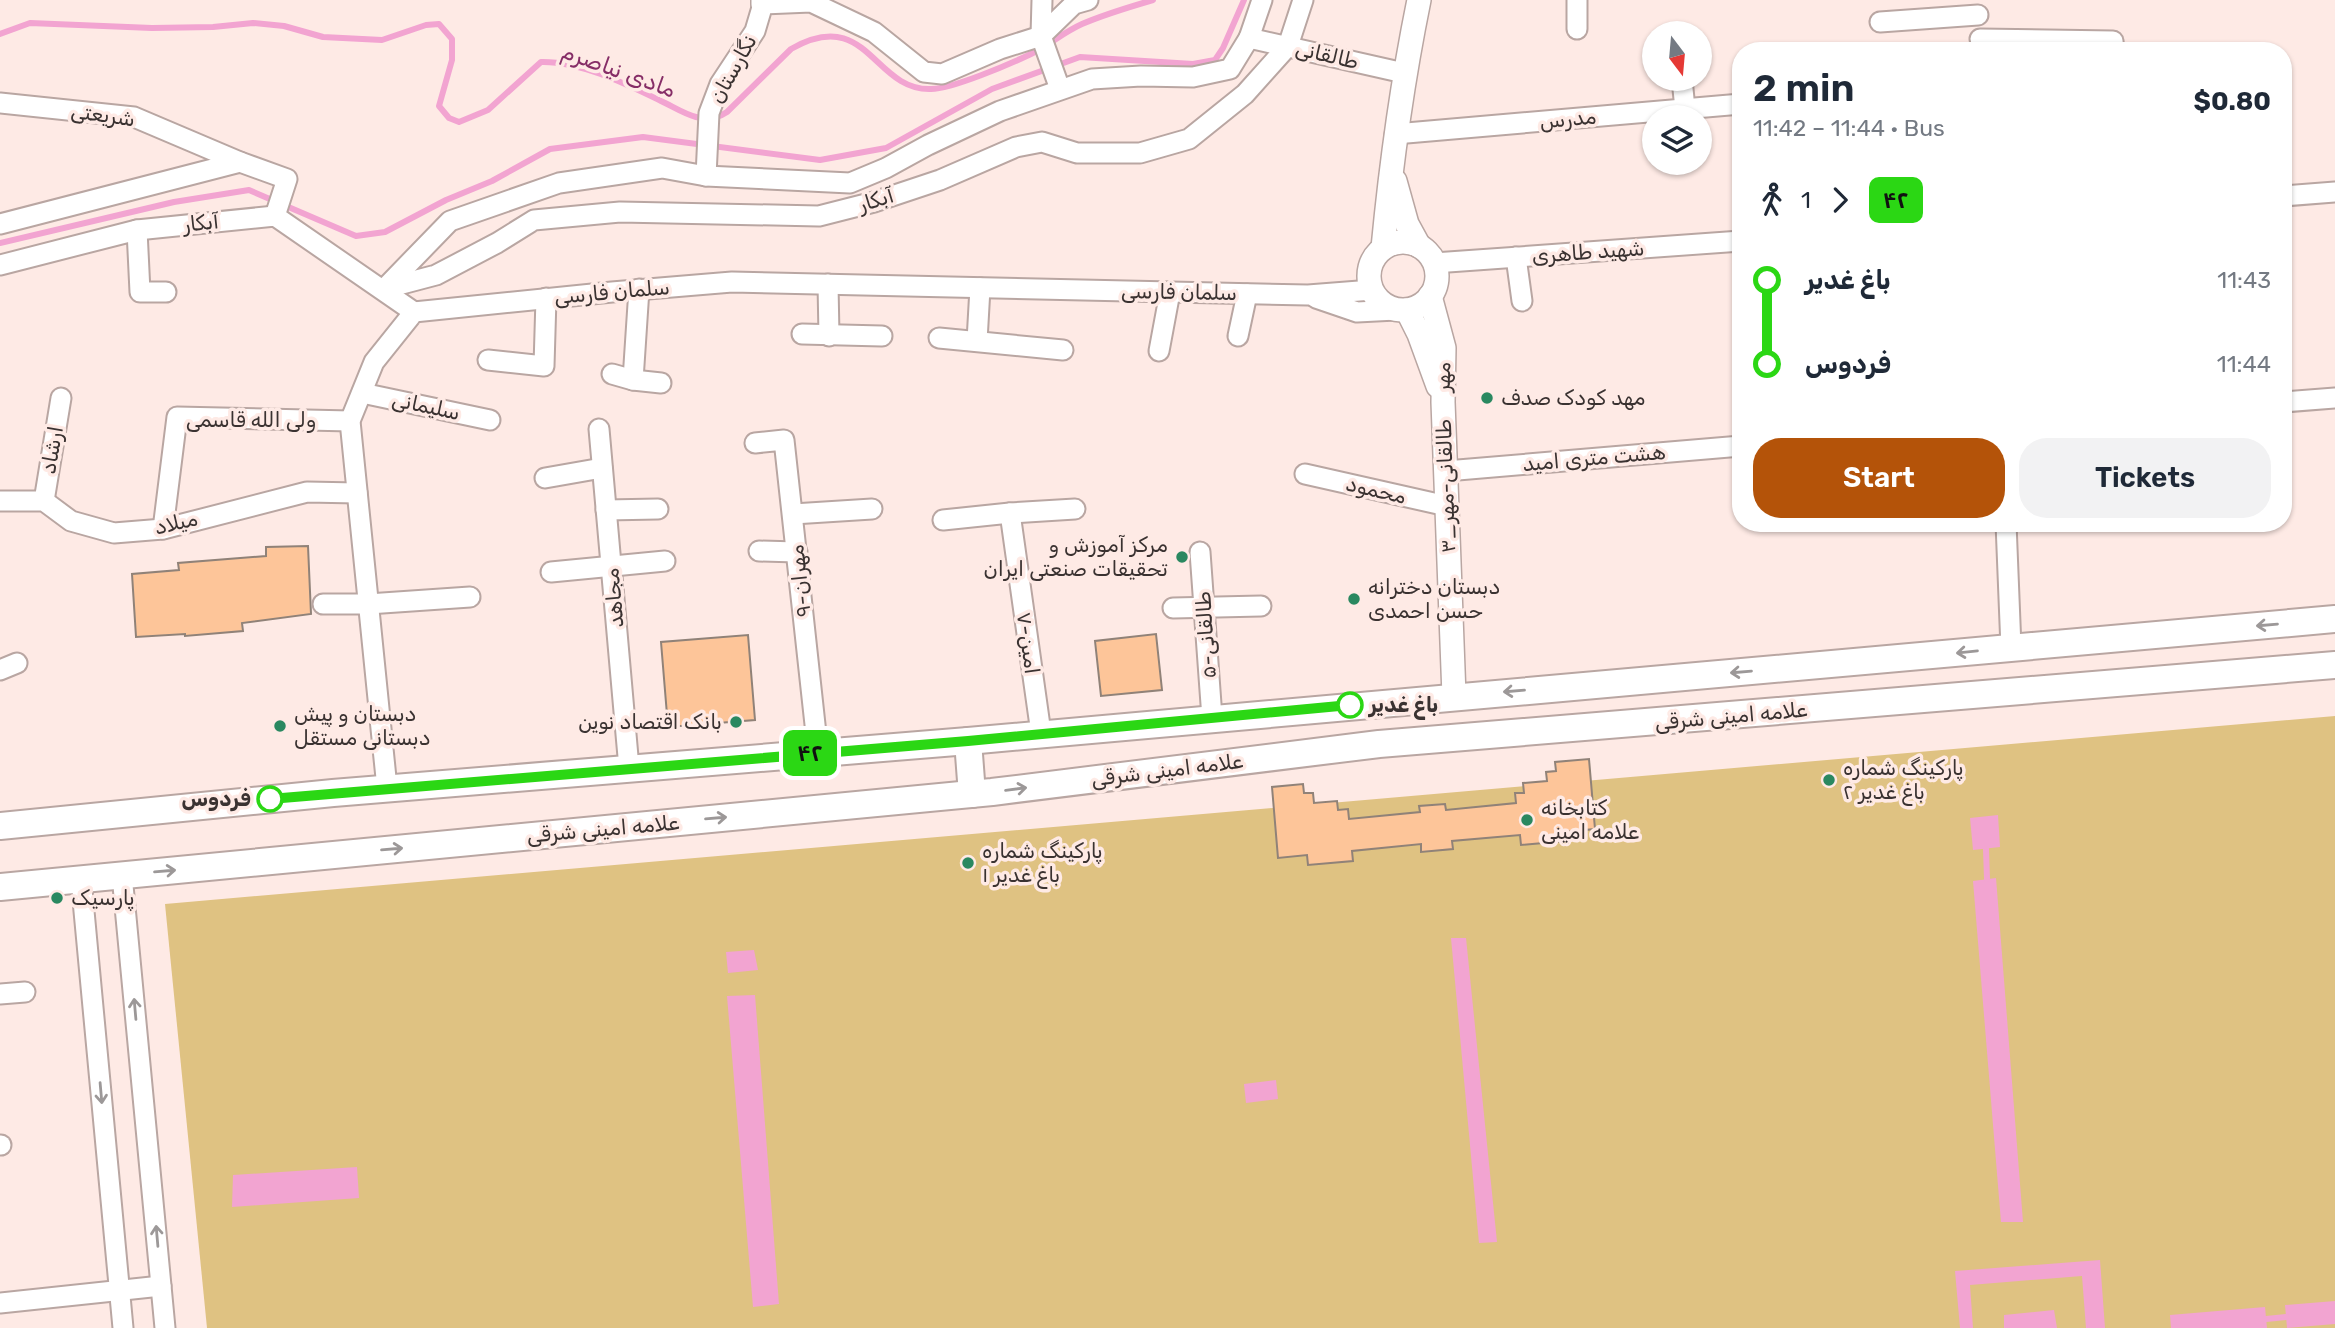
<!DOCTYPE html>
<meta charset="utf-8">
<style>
:root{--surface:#fff;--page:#f2f2f3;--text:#1f2937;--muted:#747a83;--accent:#b45309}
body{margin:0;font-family:Rubik,"Noto Naskh Arabic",sans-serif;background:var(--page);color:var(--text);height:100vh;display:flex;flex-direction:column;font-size:26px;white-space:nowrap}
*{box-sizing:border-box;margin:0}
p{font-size:23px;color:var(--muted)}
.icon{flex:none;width:38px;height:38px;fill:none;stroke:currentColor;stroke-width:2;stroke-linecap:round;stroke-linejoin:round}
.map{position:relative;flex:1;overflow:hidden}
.sheet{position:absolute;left:1732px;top:42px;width:560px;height:490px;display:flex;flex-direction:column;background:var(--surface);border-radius:28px;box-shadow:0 2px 5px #0004}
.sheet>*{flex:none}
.badge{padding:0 14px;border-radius:10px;font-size:24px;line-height:46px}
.needle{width:46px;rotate:164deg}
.buttons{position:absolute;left:1642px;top:21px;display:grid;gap:14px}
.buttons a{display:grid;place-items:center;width:70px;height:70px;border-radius:50%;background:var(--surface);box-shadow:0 2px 5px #0004;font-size:35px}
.map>.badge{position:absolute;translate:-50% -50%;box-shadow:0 0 0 4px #fff}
.legs{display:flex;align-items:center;gap:10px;height:77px;padding:0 21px;font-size:23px}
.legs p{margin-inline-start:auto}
.overview{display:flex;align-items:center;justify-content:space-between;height:119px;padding:0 21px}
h1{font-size:38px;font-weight:600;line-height:52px}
.cta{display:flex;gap:14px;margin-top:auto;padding:14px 21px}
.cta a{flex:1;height:80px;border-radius:28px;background:var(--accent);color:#fff;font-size:28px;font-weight:600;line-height:80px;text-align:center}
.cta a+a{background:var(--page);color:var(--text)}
ul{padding:0 21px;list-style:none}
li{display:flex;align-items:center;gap:24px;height:84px;font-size:26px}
li i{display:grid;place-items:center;width:10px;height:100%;margin:0 9px;background:currentColor}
li i::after{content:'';width:18px;height:18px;margin:-9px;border:5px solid;border-radius:50%;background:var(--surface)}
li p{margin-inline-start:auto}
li:first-child i{background:linear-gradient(#0000 50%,currentColor 0)}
li:last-child i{background:linear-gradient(currentColor 50%,#0000 0)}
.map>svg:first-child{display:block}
.green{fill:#dfc282}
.water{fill:#f2a4d1}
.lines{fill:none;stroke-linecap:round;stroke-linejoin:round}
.stream{stroke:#f2a4d1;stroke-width:6}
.building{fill:#fdc599;stroke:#908278;stroke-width:2}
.minor-casing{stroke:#b9a6a2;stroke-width:23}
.tertiary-casing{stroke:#b9a6a2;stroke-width:26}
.secondary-casing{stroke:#b9a6a2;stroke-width:30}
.minor{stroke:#fff;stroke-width:19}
.tertiary{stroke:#fff;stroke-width:23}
.secondary{stroke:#fff;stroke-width:26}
.oneway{stroke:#9c9898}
.line-1-casing{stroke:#fff;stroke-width:16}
.line-1{stroke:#2bd714;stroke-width:10}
.poi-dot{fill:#2a8860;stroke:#feeae5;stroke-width:2.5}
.stop-1-dot{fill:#fff;stroke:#2bd714;stroke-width:3.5}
.labels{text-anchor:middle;stroke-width:7;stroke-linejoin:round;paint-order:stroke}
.street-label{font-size:21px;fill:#3a3231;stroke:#feeae5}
.poi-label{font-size:21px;fill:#3a3231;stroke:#feeae5;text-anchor:start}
.stop-label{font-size:21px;font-weight:bold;fill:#3a3231;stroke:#feeae5;text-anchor:start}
.water-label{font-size:23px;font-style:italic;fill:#862e67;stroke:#feeae5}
</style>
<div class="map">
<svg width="2335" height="1328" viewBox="0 0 2335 1328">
<rect width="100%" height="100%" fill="#feeae5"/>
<polygon class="green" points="2335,716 2335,1328 207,1328 165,904"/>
<g class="water">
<polygon points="1998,815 2000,847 1973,850 1970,818"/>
<polygon points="1996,878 2023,1222 2001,1222 1973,881"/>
<polygon points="1466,938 1497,1242 1479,1243 1451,938"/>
<polygon points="754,950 758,970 728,973 726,952"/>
<polygon points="755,995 779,1304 753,1307 727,996"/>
<polygon points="1276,1080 1278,1099 1246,1103 1244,1084"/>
<polygon points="357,1167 359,1198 232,1207 233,1175"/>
<polygon points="2100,1260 2105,1328 2086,1328 2082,1276 1970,1285 1973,1328 1960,1328 1955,1271"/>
<polygon points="2335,1301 2335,1324 2287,1328 2285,1305"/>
<polygon points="2265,1307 2267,1328 2171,1328 2170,1315"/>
<polygon points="2054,1310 2057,1328 2004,1328 2004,1315"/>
</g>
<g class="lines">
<g class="stream">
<path d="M 0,34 L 30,23 L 152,28 L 213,27 L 253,23 L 284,26 L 323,37 L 382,40 L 426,25 L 439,24 L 452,39 L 452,60 L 439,106 L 449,118 L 459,122 L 488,110 L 541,62 C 580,61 626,84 661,101 C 672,106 684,114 696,117 C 708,120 718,118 727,112 L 791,49 C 868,5 873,91 931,89 C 952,89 1010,64 1031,54 C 1049,45 1064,32 1082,24 C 1105,14 1129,7 1153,0"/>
<polyline points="0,243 174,202 249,190 356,236 385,232 446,200 492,181 550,149 643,137 820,160 886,148 992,89 1080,57 1193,64 1215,60 1223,48 1244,0"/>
<polyline points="1986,849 1987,879"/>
<polyline points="2266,1319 2286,1317"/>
</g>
</g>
<g class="building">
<polygon points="308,546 311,614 242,623 243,631 185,636 185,634 136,637 132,574 179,570 178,563 266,556 266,547"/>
<polygon points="1156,634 1162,690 1101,696 1095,641"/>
<polygon points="748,635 755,720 668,727 661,642"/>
<polygon points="1589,759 1595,829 1564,832 1565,841 1521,845 1520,835 1452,841 1453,849 1421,852 1421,844 1352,851 1353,861 1308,865 1307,855 1278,858 1272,787 1303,784 1304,793 1313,793 1314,803 1337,801 1338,810 1348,809 1349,819 1420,812 1419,806 1445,804 1446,810 1516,803 1515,793 1524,793 1523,783 1547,781 1546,772 1556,771 1555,762"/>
</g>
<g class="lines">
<g class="minor-casing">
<g id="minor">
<polyline points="1042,0 1041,36 1060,89"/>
<polyline points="1880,22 1978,15"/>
<polyline points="1577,29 1577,0"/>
<polyline points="1249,38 1404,73"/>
<polyline points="1980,39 2113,41 2114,51"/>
<polyline points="1682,79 1685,109"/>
<polyline points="0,103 134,117 240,162"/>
<polyline points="1395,134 1741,104"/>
<polyline points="706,176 709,113 720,84 755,31 763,4 811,2 874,32 924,72 942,74 1000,49 1041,36 1074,4 1088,0"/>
<polyline points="2284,196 2335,192"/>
<polyline points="0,224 240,162 287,179 275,216"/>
<polyline points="137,230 140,292 166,292"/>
<polyline points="1516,257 1522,301"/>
<polyline points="1434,263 1741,241"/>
<polyline points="0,265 137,230 275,216 414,312"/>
<polyline points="828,284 829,336"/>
<polyline points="383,289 436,275 497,243 534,220 620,212 819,216 874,202 940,180 1016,147 1042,142 1077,153 1140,153 1189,139 1245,94 1288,46 1303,0"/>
<polyline points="384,289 450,221 559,183 662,168 706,176 850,183 886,168 928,145 1000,111 1092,79 1141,76 1193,77 1230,69 1249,38 1262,0"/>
<polyline points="1316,298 1357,312 1396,310"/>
<polyline points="802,334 882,336"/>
<polyline points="1238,336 1247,294"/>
<polyline points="939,338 1063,350"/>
<polyline points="977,341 980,288"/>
<polyline points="1159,351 1170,292"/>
<polyline points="488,360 544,366 546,298"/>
<polyline points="612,374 633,380 661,383"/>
<polyline points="633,380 639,289"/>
<polyline points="362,393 490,420"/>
<polyline points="2284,402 2335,398"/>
<polyline points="599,429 629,768"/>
<polyline points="755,443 784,440 818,752"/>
<polyline points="1446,471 1741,446"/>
<polyline points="1305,474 1447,506"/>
<polyline points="545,478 602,468"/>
<polyline points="0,501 44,501 71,521 114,533 163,529 307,492 357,493"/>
<polyline points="44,501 61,398"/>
<polyline points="606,510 658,509"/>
<polyline points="1010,513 1041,733"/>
<polyline points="793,514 872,509"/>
<polyline points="943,520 1010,513 1075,509"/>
<polyline points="2006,523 2011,648"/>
<polyline points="163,529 177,417 350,421"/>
<polyline points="759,551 797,552"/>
<polyline points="1200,552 1212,718"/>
<polyline points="551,572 665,561"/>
<polyline points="323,604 368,604 470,597"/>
<polyline points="1173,608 1261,606"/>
<polyline points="0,670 17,663"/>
<polyline points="387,788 350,421 374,362 414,312 612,292 732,282 1308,295 1372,290"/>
<polyline points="122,875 165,1328"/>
<polyline points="81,879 123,1328"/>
<polyline points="0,994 25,992"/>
<polyline points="0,1145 1,1145"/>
<polyline points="0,1303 161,1286"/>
</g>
</g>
<g class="tertiary-casing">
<g id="tertiary">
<polyline points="763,0 763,4"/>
<polyline points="1395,181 1407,224 1419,246"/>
<circle cx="1403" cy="276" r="34"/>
<path d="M 1383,248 C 1391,165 1402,83 1419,0"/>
<polyline points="1430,296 1444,348 1443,402 1454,696"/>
<polyline points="1407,310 1419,334 1438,386"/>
</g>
</g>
<g class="secondary-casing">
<g id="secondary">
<polyline points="968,741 972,794"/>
<polyline points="0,826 333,793 968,741 2335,619"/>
<polyline points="0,887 992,792 1379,744 2335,665"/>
</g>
</g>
<use href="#minor" class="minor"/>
<use href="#tertiary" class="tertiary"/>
<use href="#secondary" class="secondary"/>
</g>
<defs><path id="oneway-shaft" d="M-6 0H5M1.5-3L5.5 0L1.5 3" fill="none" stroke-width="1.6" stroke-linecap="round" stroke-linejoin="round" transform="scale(1.75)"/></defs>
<g class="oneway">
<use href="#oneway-shaft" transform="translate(2267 625) rotate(175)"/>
<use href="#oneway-shaft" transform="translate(1967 652) rotate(174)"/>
<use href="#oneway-shaft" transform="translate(1741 672) rotate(175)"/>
<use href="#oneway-shaft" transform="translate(1514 691) rotate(175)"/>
<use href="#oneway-shaft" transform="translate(1016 789) rotate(-7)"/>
<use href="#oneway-shaft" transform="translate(716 818) rotate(-5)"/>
<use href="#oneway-shaft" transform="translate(392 849) rotate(-5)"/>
<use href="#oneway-shaft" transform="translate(165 871) rotate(-5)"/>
<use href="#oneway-shaft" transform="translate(135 1009) rotate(-95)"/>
<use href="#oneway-shaft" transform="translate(101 1093) rotate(85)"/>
<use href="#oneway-shaft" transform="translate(157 1236) rotate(-95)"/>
</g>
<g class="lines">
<g class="line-1-casing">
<polyline id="line-1" points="270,799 968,741 1350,705"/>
</g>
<use href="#line-1" class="line-1"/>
</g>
<g class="poi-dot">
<circle cx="1487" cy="398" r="7"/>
<circle cx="1182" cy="557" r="7"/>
<circle cx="1354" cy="599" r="7"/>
<circle cx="736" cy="722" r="7"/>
<circle cx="280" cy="726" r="7"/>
<circle cx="1829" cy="780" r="7"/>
<circle cx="1527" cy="820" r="7"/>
<circle cx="968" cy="863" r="7"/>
<circle cx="57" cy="898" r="7"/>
</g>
<g class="stop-1-dot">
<circle cx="1350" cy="705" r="12"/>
<circle cx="270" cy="799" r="12"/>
</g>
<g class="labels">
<g class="street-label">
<text transform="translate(1327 55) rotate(13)" y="7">طالقانی</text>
<text transform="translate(733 69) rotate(-61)" y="7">نگارستان</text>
<text transform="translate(103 115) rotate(8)" y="7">شریعتی</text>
<text transform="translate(1568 119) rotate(-5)" y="7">مدرس</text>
<text transform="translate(876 200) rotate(-17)" y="7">آبکار</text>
<text transform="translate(201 223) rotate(-6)" y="7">آبکار</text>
<text transform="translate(1588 252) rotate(-4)" y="7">شهید طاهری</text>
<text transform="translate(612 292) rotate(-5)" y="7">سلمان فارسی</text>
<text transform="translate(1179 292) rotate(1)" y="7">سلمان فارسی</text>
<text transform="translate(1443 377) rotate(-88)" y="7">مهر</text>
<text transform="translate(426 406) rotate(12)" y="7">سلیمانی</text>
<text x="251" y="427">ولی الله قاسمی</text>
<text transform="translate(52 450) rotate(-80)" y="7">ارشاد</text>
<text transform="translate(1594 458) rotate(-5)" y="7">هشت متری امید</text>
<text transform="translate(1446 486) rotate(-92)" y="7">۳_طالقانی-مهر</text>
<text transform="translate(1376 490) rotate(13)" y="7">محمود</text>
<text transform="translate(176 523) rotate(-13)" y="7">میلاد</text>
<text transform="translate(800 581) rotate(-96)" y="7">۹-مهران</text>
<text transform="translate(614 598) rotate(-95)" y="7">مجاهد</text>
<text transform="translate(1206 635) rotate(-94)" y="7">۵-طالقانی</text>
<text transform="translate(1028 643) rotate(82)" y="7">۷-امین</text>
<text transform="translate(1731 716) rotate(-5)" y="7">علامه امینی شرقی</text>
<text transform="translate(1167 770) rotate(-7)" y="7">علامه امینی شرقی</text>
<text transform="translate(603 829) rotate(-5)" y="7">علامه امینی شرقی</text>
</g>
<g class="poi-label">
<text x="1501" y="405">مهد کودک صدف</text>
<text x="1168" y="552" text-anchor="end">مرکز آموزش و<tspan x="1168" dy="24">تحقیقات صنعتی ایران</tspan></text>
<text x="1368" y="594">دبستان دخترانه<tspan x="1368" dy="24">حسن احمدی</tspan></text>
<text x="294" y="721">دبستان و پیش<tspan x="294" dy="24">دبستانی مستقل</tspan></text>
<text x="722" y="729" text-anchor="end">بانک اقتصاد نوین</text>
<text x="1843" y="775">پارکینگ شماره<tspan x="1843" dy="24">۲ باغ غدیر</tspan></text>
<text x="1541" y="815">کتابخانه<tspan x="1541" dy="24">علامه امینی</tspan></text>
<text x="982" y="858">پارکینگ شماره<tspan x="982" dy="24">۱ باغ غدیر</tspan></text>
<text x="71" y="905">پارسیک</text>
</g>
<g class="stop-label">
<text x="1369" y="712">باغ غدیر</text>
<text x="251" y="806" text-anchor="end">فردوس</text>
</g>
<g class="water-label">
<text transform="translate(619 70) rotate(20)" y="8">مادی نیاصرم</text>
</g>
</g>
</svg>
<div class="buttons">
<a><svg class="needle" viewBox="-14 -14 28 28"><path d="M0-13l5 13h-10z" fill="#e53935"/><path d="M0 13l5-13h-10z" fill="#747a83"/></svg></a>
<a><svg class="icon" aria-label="layers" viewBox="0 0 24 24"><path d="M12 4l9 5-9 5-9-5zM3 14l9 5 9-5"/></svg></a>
</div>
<b class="badge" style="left:810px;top:753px;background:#2bd714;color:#111">۴۲</b>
<section class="sheet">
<div class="overview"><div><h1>2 min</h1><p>11:42 – 11:44 · Bus</p></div><b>$0.80</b></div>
<div class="legs"><svg class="icon" aria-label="walk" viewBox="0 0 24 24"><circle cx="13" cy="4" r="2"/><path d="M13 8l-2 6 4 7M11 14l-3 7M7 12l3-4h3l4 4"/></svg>1<svg class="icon" aria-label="forward" viewBox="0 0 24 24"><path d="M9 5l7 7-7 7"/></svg><b class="badge" style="background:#2bd714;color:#111">۴۲</b></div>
<ul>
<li><i style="color:#2bd714"></i><b>باغ غدیر</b><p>11:43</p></li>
<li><i style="color:#2bd714"></i><b>فردوس</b><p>11:44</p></li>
</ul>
<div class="cta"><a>Start</a><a>Tickets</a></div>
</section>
</div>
